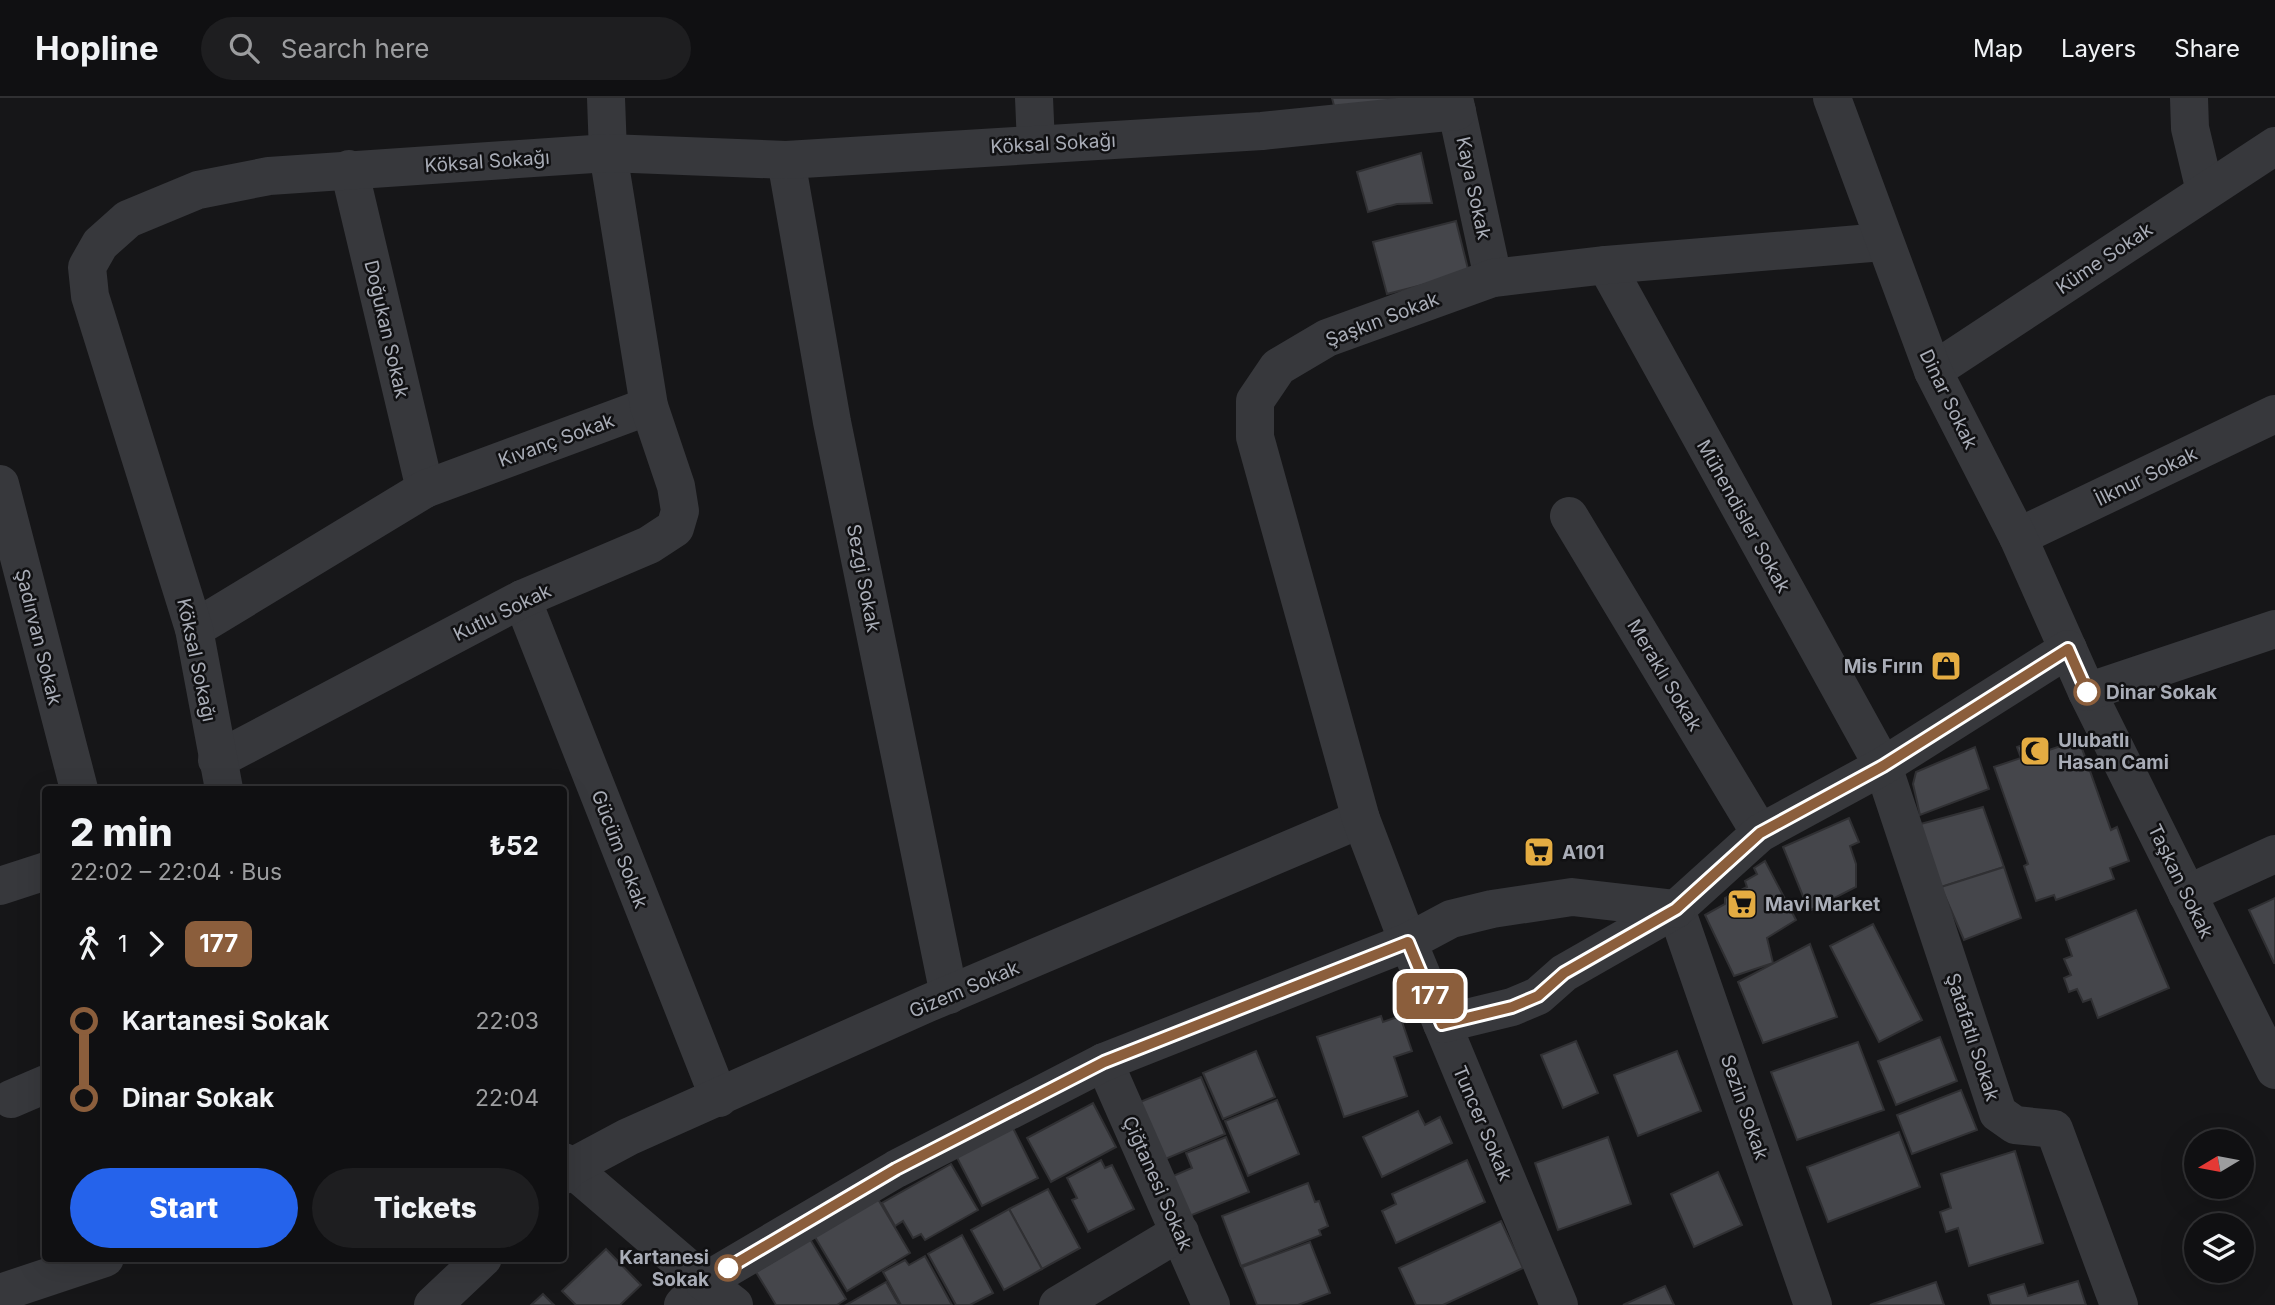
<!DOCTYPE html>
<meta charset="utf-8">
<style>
:root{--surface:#101012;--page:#1e1e20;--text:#f1f3f6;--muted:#9c9d9f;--line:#303032;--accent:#2563eb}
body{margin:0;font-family:Inter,sans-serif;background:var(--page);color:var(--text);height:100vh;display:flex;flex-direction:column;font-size:26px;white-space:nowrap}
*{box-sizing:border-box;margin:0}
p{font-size:23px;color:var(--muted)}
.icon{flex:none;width:38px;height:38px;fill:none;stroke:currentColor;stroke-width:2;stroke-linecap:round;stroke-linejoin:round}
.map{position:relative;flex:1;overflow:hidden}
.details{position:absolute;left:42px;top:688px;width:525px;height:476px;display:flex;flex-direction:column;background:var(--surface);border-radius:7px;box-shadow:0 7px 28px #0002,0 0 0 2px var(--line)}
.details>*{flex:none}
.badge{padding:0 14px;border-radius:10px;font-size:24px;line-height:46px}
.needle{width:46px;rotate:260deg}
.buttons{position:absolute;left:2184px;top:1031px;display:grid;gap:14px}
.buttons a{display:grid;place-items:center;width:70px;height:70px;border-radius:50%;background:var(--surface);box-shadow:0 7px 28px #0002,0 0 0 2px var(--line);font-size:35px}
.map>.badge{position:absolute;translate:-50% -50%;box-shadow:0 0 0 4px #fff}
.legs{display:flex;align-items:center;gap:10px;height:77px;padding:0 28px;font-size:23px}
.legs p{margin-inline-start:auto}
.overview{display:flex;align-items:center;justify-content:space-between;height:119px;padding:0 28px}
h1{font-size:38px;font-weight:800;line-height:52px}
.button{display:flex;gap:14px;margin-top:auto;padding:14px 28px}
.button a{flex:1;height:80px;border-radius:42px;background:var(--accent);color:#fff;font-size:28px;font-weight:800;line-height:80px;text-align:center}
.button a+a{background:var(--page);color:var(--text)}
ul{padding:0 28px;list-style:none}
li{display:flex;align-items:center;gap:24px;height:77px;font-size:26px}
li i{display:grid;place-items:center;width:10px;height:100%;margin:0 9px;background:currentColor}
li i::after{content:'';width:18px;height:18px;margin:-9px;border:5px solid;border-radius:50%;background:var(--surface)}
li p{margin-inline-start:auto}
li:first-child i{background:linear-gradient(#0000 50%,currentColor 0)}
li:last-child i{background:linear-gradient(currentColor 50%,#0000 0)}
header{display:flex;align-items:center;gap:42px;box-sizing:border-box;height:98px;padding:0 35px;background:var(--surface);border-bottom:2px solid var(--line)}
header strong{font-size:33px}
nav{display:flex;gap:38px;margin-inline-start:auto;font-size:24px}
.search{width:490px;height:63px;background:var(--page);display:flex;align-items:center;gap:18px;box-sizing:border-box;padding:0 24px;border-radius:38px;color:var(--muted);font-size:26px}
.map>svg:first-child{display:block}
.building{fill:#45464b;stroke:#303033;stroke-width:2}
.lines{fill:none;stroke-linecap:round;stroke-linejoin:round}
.minor{stroke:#37383c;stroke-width:38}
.tertiary{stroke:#37383c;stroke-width:38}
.line-1-casing{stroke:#fff;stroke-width:16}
.line-1{stroke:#8b5e3c;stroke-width:10}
.stop-1-dot{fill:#fff;stroke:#8b5e3c;stroke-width:3.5}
.labels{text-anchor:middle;stroke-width:5;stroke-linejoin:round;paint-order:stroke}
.street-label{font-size:19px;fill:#a9adb7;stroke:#111113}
.poi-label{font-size:19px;font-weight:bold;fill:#a9adb7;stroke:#111113;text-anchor:start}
.stop-label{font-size:19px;font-weight:bold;fill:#a9adb7;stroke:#111113;text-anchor:start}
</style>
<header>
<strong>Hopline</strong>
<div class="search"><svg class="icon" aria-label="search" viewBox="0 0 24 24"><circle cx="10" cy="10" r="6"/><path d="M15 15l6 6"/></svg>Search here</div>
<nav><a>Map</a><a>Layers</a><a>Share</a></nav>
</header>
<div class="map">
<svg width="2275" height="1207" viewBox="0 0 2275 1207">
<rect width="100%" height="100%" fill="#161618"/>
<g class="building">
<polygon points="1332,0 1413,0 1337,19"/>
<polygon points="1421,55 1432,105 1397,106 1368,114 1357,74"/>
<polygon points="1456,123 1469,175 1387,196 1373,144"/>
<polygon points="2041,640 2046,653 2079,642 2111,732 2117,729 2129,763 2110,770 2114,781 2056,802 2054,797 2036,803 2024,768 2028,766 1994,669 2021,660 2017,649"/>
<polygon points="1975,649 1989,691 1920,717 1913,686 1916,674"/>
<polygon points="1983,709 2004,769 1941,789 1917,727"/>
<polygon points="1849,720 1859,744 1850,748 1856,766 1856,789 1809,813 1783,749"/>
<polygon points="1765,763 1796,822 1767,840 1773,865 1734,878 1705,817 1725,806 1725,800 1747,789 1745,783 1757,776 1754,770"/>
<polygon points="2004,769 2021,820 1964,842 1941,789"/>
<polygon points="2275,800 2275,865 2274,865 2249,812"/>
<polygon points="2136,812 2169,890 2098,920 2091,901 2083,904 2077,891 2069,894 2064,880 2071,877 2064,861 2072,858 2066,841"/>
<polygon points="1873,826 1922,922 1879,944 1830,848"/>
<polygon points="1810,846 1837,919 1763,945 1738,884"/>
<polygon points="1381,918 1383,924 1400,918 1412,953 1394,959 1407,998 1344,1019 1317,939"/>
<polygon points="1940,939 1957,983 1896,1007 1878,963"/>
<polygon points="1576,943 1598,995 1563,1010 1541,957"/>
<polygon points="1858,944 1884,1012 1797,1042 1771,974"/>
<polygon points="1256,953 1275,999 1223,1021 1203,975"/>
<polygon points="1677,953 1701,1013 1638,1038 1614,977"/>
<polygon points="1201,979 1225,1036 1163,1062 1140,1004"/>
<polygon points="1961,992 1977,1032 1912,1056 1897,1017"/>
<polygon points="1277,1002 1299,1056 1248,1078 1225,1023"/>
<polygon points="1093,1005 1116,1049 1051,1084 1027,1040"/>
<polygon points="1418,1013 1425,1027 1440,1019 1452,1045 1382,1079 1363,1039"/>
<polygon points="1008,1020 1038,1080 982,1108 951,1048"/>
<polygon points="1899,1034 1920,1089 1828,1124 1807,1069"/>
<polygon points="1226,1039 1249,1094 1182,1121 1166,1081 1192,1070 1186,1055"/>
<polygon points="1608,1039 1631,1106 1558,1132 1535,1065"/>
<polygon points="2015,1053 2043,1145 1969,1168 1958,1130 1946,1134 1940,1114 1951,1110 1941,1076"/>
<polygon points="1101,1062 1105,1070 1112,1067 1134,1111 1088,1134 1072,1102 1077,1100 1067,1080"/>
<polygon points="1467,1062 1485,1104 1396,1145 1382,1113 1396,1106 1392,1096"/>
<polygon points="951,1066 978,1112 925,1142 921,1136 913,1140 903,1123 895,1128 882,1105"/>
<polygon points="1718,1074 1742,1127 1694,1149 1671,1096"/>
<polygon points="1308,1085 1315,1104 1319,1103 1328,1128 1319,1132 1321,1137 1241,1168 1222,1118"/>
<polygon points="1048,1091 1080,1150 1042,1171 1009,1111"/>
<polygon points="875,1096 910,1155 847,1193 812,1134"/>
<polygon points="1009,1111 1042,1171 1004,1192 971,1132"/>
<polygon points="1501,1123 1523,1170 1443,1207 1416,1207 1399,1170"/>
<polygon points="962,1137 993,1195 970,1207 956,1207 928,1156"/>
<polygon points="810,1141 846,1201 837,1207 776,1207 756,1174"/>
<polygon points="1310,1144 1330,1195 1298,1207 1257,1207 1242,1169"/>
<polygon points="606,1151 641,1187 620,1207 576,1207 562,1193"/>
<polygon points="925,1158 952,1207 901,1207 883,1174 905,1162 909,1167"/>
<polygon points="2078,1183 2086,1207 1991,1207 1988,1197 2024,1186 2028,1198"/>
<polygon points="886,1184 899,1207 846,1207"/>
<polygon points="1936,1184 1944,1207 1870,1207"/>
<polygon points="1665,1188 1674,1207 1623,1207"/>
<polygon points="543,1196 554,1207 531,1207"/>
</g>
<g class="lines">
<g class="minor">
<polyline points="1034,0 1036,46"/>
<polyline points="1454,0 1493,180"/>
<polyline points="2189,0 2190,30 2205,93"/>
<polyline points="786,62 832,324 949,897"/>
<polyline points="349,71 425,391"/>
<polyline points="1606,167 1883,668 1998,1015 2015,1027 2054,1031 2119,1207"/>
<polyline points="1933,273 2275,48"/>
<polyline points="0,386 79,691"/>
<polyline points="1569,418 1760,735"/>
<polyline points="2018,439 2275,316"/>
<polyline points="522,501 719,1000"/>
<polyline points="194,531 425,391 649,308"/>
<polyline points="2087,594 2275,972"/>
<polyline points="217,662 522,501 649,447 675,430 680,413 676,388 649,308 608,55 606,0"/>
<polyline points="224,691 194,531 90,198 87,169 100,146 128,121 198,92 269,78 608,55 786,62 1262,33 1457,13"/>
<polyline points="0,788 46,773"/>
<polyline points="2187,796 2275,756"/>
<polyline points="1676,811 1813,1207"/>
<polyline points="1104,964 1211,1207"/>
<polyline points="11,1001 46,986"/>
<polyline points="564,1064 704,1184 683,1207"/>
<polyline points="564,1077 570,1070 628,1039 926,906 1361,721"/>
<polyline points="0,1195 105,1160"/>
<polyline points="433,1207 483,1160"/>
<polyline points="1058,1207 1180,1134"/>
<polyline points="1559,1207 1408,844 1361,721 1255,339 1255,303 1278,269 1327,240 1493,180 1606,167 1883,144"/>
</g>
<g class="tertiary">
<polyline points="1832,0 1933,273 2018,439 2087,594 2275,531"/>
<polyline points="1442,926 1512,909 1538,898 1564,875 1676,811 1760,735 1883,668 2068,551"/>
<polyline points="734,1207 704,1184 896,1071 1104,964 1408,844 1451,821 1492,811 1572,799 1676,811"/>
</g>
</g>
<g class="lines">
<g class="line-1-casing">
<polyline id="line-1" points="728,1170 896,1071 1104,964 1408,844 1442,926 1512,909 1538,898 1564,875 1676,811 1760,735 1883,668 2068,551 2087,594"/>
</g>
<use href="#line-1" class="line-1"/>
</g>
<defs>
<g id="shop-square" transform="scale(1.575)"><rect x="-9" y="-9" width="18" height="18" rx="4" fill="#e4ac42" stroke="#111113"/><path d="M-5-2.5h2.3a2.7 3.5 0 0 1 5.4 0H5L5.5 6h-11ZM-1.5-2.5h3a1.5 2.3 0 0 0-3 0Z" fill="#111"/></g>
<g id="mosque-square" transform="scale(1.575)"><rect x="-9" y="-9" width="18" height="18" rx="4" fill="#e4ac42" stroke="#111113"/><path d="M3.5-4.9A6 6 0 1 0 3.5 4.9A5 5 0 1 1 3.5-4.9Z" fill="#111"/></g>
<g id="supermarket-square" transform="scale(1.575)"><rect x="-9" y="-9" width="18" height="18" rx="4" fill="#e4ac42" stroke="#111113"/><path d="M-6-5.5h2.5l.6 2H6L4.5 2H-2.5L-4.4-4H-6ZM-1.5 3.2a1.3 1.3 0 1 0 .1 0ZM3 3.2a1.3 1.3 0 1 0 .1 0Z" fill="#111"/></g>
</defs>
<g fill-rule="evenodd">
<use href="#shop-square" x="1946" y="568"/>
<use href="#mosque-square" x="2035" y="653"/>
<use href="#supermarket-square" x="1539" y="754"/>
<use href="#supermarket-square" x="1742" y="806"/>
</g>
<g class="stop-1-dot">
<circle cx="2087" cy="594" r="12"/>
<circle cx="728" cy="1170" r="12"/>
</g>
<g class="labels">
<g class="street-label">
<text transform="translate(1053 45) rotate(-3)" y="7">Köksal Sokağı</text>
<text transform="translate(487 63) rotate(-4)" y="7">Köksal Sokağı</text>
<text transform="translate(1474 90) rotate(78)" y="7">Kaya Sokak</text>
<text transform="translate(2104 160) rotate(-34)" y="7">Küme Sokak</text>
<text transform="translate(1382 221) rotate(-21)" y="7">Şaşkın Sokak</text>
<text transform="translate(387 231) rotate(77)" y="7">Doğukan Sokak</text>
<text transform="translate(1949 301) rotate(64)" y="7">Dinar Sokak</text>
<text transform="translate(556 342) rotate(-20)" y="7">Kıvanç Sokak</text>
<text transform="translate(2146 378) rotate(-26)" y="7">İlknur Sokak</text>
<text transform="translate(1744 418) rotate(61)" y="7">Mühendisler Sokak</text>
<text transform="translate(864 480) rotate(79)" y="7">Sezgi Sokak</text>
<text transform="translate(502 514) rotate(-26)" y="7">Kutlu Sokak</text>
<text transform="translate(39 539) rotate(76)" y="7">Şadırvan Sokak</text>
<text transform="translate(197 562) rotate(78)" y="7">Köksal Sokağı</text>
<text transform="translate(1665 577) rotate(59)" y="7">Meraklı Sokak</text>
<text transform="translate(620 751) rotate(69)" y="7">Gücüm Sokak</text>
<text transform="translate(2181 783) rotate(64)" y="7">Taşkan Sokak</text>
<text transform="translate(964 891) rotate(-23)" y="7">Gizem Sokak</text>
<text transform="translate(1973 939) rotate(72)" y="7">Şatafatlı Sokak</text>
<text transform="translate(1745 1009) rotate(71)" y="7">Sezin Sokak</text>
<text transform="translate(1483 1025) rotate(67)" y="7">Tuncer Sokak</text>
<text transform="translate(1158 1085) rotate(66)" y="7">Çiğtanesi Sokak</text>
</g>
<g class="poi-label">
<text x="1923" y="575" text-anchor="end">Mis Fırın</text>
<text x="2058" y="649">Ulubatlı<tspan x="2058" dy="22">Hasan Cami</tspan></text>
<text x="1562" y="761">A101</text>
<text x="1765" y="813">Mavi Market</text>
</g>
<g class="stop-label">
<text x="2106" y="601">Di̇nar Sokak</text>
<text x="709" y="1166" text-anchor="end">Kartanesi̇<tspan x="709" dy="22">Sokak</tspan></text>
</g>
</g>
</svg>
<div class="buttons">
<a><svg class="needle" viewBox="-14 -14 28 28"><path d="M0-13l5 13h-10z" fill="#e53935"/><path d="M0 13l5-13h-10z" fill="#9c9d9f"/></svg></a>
<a><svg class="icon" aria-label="layers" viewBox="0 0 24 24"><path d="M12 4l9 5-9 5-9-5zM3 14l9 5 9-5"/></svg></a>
</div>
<b class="badge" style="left:1430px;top:898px;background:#8b5e3c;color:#fff">177</b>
<section class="details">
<div class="overview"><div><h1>2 min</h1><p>22:02 – 22:04 · Bus</p></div><b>₺52</b></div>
<div class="legs"><svg class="icon" aria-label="walk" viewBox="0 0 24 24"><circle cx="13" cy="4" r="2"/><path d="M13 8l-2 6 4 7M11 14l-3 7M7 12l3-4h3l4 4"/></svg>1<svg class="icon" aria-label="forward" viewBox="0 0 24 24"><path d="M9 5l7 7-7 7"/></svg><b class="badge" style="background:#8b5e3c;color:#fff">177</b></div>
<ul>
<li><i style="color:#8b5e3c"></i><b>Kartanesi̇ Sokak</b><p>22:03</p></li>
<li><i style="color:#8b5e3c"></i><b>Di̇nar Sokak</b><p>22:04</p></li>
</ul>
<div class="button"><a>Start</a><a>Tickets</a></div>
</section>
</div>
